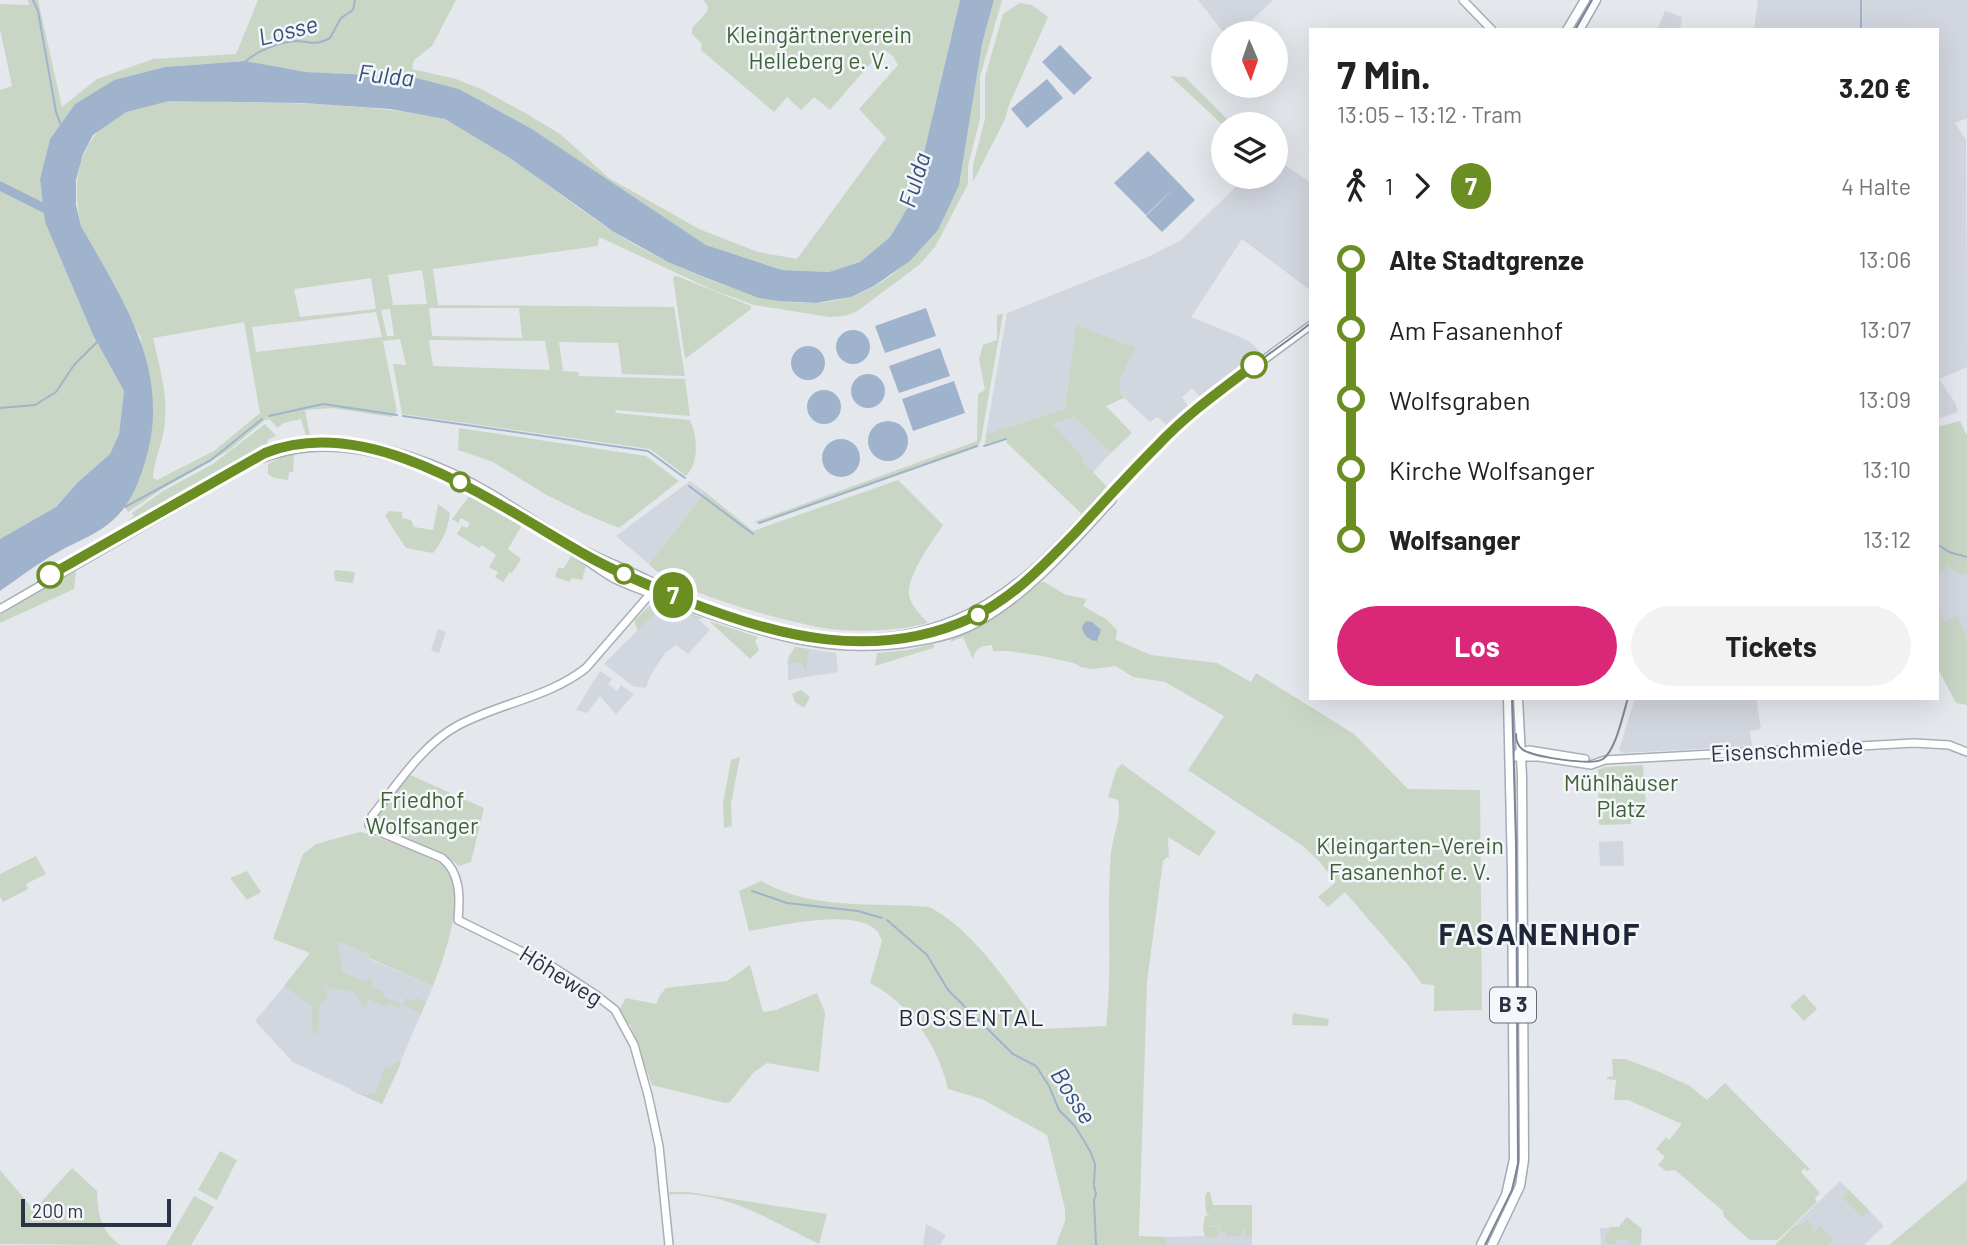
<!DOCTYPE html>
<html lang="de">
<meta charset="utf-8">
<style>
:root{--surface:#fff;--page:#f2f2f2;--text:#222;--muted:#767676;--accent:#db2777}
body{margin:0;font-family:Barlow,sans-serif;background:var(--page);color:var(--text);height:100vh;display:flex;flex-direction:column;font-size:26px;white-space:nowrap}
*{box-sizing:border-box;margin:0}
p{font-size:23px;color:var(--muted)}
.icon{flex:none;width:38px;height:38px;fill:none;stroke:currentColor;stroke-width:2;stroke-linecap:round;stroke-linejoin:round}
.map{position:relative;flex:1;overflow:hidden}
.drawer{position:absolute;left:1309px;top:28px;width:630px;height:672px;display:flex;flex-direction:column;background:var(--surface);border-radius:0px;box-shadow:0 7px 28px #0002}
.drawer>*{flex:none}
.badge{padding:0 14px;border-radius:23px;font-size:24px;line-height:46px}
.needle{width:46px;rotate:178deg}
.buttons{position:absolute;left:1211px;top:21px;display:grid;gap:14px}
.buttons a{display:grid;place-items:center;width:77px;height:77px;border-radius:50%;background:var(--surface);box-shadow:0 7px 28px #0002;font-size:35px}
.scale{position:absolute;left:21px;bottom:18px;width:150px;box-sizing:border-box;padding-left:7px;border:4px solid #2b3445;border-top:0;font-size:19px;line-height:24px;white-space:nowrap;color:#2b3445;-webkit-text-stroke:5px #f4f6f9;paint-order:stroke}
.map>.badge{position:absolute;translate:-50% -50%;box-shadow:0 0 0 4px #fff}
.legs{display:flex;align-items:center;gap:10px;height:77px;padding:0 28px;font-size:23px}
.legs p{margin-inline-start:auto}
.head{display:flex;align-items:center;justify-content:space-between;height:119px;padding:0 28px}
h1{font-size:38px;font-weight:700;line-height:52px}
.button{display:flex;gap:14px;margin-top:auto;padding:14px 28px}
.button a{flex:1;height:80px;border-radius:42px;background:var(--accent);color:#fff;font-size:28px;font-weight:700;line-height:80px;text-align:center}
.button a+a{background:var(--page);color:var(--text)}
ul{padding:0 28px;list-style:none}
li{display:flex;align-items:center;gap:24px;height:70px;font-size:26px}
li i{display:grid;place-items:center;width:10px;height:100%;margin:0 9px;background:currentColor}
li i::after{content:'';width:18px;height:18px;margin:-9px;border:5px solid;border-radius:50%;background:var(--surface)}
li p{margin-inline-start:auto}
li:first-child i{background:linear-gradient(#0000 50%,currentColor 0)}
li:last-child i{background:linear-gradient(currentColor 50%,#0000 0)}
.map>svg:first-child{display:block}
.built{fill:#d2d6de}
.green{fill:#c9d6c5;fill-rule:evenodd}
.water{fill:#9fb4cc}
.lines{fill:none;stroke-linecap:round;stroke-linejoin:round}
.stream{stroke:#9fb4cc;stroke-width:2}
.river{stroke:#9fb4cc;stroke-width:9}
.secondary-casing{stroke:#a9aeb7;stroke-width:10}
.primary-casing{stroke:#a3abb8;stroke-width:11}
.secondary{stroke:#fff;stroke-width:7}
.primary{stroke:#fff;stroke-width:8}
.tram{stroke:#7d8696;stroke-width:2}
.line-1-casing{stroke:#fff;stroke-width:16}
.line-1{stroke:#6b8e23;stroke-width:10}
.stop-1-dot{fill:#fff;stroke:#6b8e23;stroke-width:3.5}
.labels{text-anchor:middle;stroke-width:5;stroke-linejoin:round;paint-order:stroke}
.shield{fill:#f4f6f9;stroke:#676e7b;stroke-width:2}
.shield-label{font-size:21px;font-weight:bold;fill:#2b3445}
.park-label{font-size:23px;fill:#3f6138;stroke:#f4f6f9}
.street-label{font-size:23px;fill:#2b3445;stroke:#f4f6f9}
.water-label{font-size:24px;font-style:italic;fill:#34527a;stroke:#f4f6f9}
.neighbourhood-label{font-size:24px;letter-spacing:2px;fill:#1d2536;stroke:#f4f6f9}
.district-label{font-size:30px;font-weight:bold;letter-spacing:2px;fill:#1d2536;stroke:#f4f6f9}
</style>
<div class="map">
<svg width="1967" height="1245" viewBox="0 0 1967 1245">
<rect width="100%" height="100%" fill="#e4e7ec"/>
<g class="built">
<polygon points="1198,0 1273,0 1238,33 1224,33"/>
<polygon points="1758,0 1967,0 1967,118 1955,123 1966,140 1967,367 1939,379 1956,404 1958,412 1937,419 1937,30 1754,30"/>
<polygon points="1665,11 1682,17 1680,30 1657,30"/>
<polygon points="1276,159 1311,183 1311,291 1242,239 1191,317 1247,340 1262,353 1202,399 1192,388 1182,397 1190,409 1169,427 1157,417 1150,422 1124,398 1120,393 1120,379 1076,326 1065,409 986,434 1007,313 1148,257 1181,240 1246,177 1276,177"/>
<polygon points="1075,417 1111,453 1093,472 1051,424"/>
<polygon points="690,481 705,492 649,564 616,536"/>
<polygon points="1937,565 1967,570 1967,635 1957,617 1937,628"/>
<polygon points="662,606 698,619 710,630 688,654 676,645 665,653 650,676 646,688 633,686 604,664"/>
<polygon points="438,629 446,632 439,653 431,650"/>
<polygon points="795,647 836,653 838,672 788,680 788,657"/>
<polygon points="600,671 612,679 608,684 617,691 621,685 634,694 616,714 600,696 587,713 576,710"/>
<polygon points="1635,698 1756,698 1761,729 1750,731 1752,746 1622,753 1619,750"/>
<polygon points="1623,841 1624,866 1600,866 1599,842"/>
<polygon points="338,940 371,954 369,959 433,986 382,1104 293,1062 255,1021 306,960"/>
<polygon points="1840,1181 1884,1226 1864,1245 1782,1245 1801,1225 1795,1225"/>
<polygon points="1209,1205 1252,1205 1252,1245 1166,1245 1166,1237 1205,1236 1205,1216 1210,1215"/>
<polygon points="1627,1217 1640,1245 1601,1245 1600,1228 1619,1227"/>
<polygon points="926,1224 946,1235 940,1245 923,1245"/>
</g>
<g class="green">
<polygon points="28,0 38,0 62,107 97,79 153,59 236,54 258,0 456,0 432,46 414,60 412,69 456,79 483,90 527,114 560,134 609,178 699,229 758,252 797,259 886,138 859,109 898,65 893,56 883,49 830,110 814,97 801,110 787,97 774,112 701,50 702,44 692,34 692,28 707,12 708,6 703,0 960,0 913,199 890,237 860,262 829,272 782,270 706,245 532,129 459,89 413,77 306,72 245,61 165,67 114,80 75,104 50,139 40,179 45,222 93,335 124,391 119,434 110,454 78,482 56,507 0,539 0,90 12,86 0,29 0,4 29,5"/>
<path d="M 994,0 L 1002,0 L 980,77 L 980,118 L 968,166 L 968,184 L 935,247 L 919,265 L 856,312 L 844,316 L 830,317 L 754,305 L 713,290 L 599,237 L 598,246 L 433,269 L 438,305 L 674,307 L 685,376 L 622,374 L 618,343 L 559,342 L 563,371 L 578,372 L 579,376 L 685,379 L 690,416 L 615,410 L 616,413 L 690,420 C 698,437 699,463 686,476 L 650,449 L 402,414 L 393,364 L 406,365 L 400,339 L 383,341 L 397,411 L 392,417 L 332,408 L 305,410 L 310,436 L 306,436 L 301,419 L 283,423 L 278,428 L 269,419 L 265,420 L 228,451 L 162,489 L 128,512 L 125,507 L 141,475 L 141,338 L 81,226 C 65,156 96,108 169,101 C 190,99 212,102 233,102 C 261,103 289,103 317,104 C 352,107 387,108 422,115 C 430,116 440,117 447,120 C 508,150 558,196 614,232 C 643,251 676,266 708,279 C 765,301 824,318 880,283 C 909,264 932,242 947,211 L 982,44 ZM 422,270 L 427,304 L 393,305 L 388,275 ZM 371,278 L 376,309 L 300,317 L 294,289 ZM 429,308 L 519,308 L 522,338 L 432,336 ZM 390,309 L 394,336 L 387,336 L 381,310 ZM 376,312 L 382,337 L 256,352 L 252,327 ZM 244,322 L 260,413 L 214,451 L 157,480 L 153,478 C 154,462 161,446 164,430 C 169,399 160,368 153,338 ZM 429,340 L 545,341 L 550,370 L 433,366 Z"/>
<polygon points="1020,3 1032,5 1048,17 1009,105 1005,119 973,182 973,165 985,119 985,77 1003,14"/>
<polygon points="1170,76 1185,77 1232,124 1223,125"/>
<polygon points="677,276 751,306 751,309 685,359 673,277"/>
<polygon points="1003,314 981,440 978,447 760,524 754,522 977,441 978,394 985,390 979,359 983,345 997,340 997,315"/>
<polygon points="1076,325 1135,348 1120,379 1120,393 1124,398 1106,406 1132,433 1111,453 1075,417 1052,424 1082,456 1083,461 1107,487 1082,514 1007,443 1006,438 985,444 986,434 1065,409"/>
<polygon points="1960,421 1967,436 1967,574 1960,574 1948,566 1947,569 1937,573 1937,427"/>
<polygon points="265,424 276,436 267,440 268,445 278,442 278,438 279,446 264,451 119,535 116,532 134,516 132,513 163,491 213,464"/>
<polygon points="459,428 646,456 679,481 619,528 583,513 545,494 493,462 458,450"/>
<polygon points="285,455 294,455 293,472 289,472 288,480 274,478 268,474 268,464"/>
<path d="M 898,480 L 943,525 C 933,540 906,577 909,595 C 911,606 920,614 928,623 C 900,630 870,632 841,630 C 804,628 671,592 649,564 L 705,492 L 753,531 Z"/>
<polygon points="470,495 522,525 508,549 521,559 512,573 510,572 503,582 495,577 498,572 489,567 496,555 482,545 479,548 457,534 462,526 467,528 470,523 461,518 458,523 452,519"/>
<path d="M 438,504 L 450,513 C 448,530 443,540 433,553 L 406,548 L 385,516 L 389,511 L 402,512 L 402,518 L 411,520 L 414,527 L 433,530 Z"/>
<polygon points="571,556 586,566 582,580 572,578 569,582 555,577 558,568 564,568"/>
<polygon points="76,570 74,589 0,623 0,614"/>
<polygon points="336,570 355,572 353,583 335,581 334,572"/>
<path d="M 1044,582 L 1066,595 L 1087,599 L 1083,606 L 1106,619 L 1117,630 L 1116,640 L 1151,655 L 1217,663 L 1251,682 L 1256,673 L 1354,734 L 1408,789 L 1480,790 L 1482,1010 L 1434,1011 L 1434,985 L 1422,984 L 1408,965 L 1345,892 L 1328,907 L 1318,897 L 1336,882 L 1318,860 L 1303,846 L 1188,770 L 1224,716 L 1165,682 L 1133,677 L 1116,666 L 1092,669 L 1081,667 L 1074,663 L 1042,656 L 1009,651 L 993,651 L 992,645 C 981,646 976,647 973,659 L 963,637 L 950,642 L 953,637 L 996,616 L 1038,583 Z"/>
<polygon points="654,601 703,618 698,619 662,606 638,631 634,621"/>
<polygon points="1937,609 1945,622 1957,616 1967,635 1967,705 1956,703 1937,667"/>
<polygon points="709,621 758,637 755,641 759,650 750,659"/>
<polygon points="932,644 935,645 933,648 875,666 877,653 908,650"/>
<polygon points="795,647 809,649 806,673 801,662 787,664"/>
<polygon points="801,690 810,697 804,708 795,702 792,694"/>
<polygon points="740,757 731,804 732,826 724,828 723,804 731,760"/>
<path d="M 1122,764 L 1216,832 L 1199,856 L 1168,837 L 1169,858 L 1167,857 L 1163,861 L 1147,982 L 1139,1236 L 1166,1237 L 1166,1245 L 1056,1245 L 1065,1221 L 1065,1209 L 1047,1135 L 982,1099 L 948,1089 C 938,1045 910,1004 870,983 L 882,941 C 880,937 879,933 877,931 C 855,907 778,926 749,931 L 739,891 L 761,881 C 813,911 872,902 929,907 C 976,931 1010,988 1042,1029 L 1106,1026 C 1113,969 1106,910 1111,853 C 1113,834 1122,819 1118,800 L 1108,797 L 1116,770 Z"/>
<polygon points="1643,765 1647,818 1631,820 1631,824 1599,825 1598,770 1604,767"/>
<polygon points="410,775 484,808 471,862 459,866 448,857 376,826 376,816"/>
<path d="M 360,832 C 375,835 441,859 449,870 C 467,893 443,962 433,986 L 369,958 L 370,954 L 337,941 L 336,944 L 339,945 L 342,972 L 366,982 L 368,978 L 373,980 L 371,986 L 384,992 L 383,997 L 401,1004 L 400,1008 L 388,1003 L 387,1007 L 368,999 L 364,1008 L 354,992 L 329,988 L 324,984 C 328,999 332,992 319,1006 L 318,1035 L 312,1030 L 312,1006 L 284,986 L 310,953 L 273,939 L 303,854 L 316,844 Z"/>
<polygon points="36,856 46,874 26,884 28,889 3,902 0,897 0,874"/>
<polygon points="247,871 261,892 247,900 230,878"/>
<polygon points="750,965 763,1012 776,1010 817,993 825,1013 819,1072 767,1063 753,1073 730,1102 725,1103 652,1085 630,1024 627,1025 619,1011 626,998 656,1004 660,995 666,988 727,981"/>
<polygon points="1804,994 1817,1009 1804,1021 1790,1006"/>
<polygon points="406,998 414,1001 416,998 426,1002 420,1016 420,1013 403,1005"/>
<polygon points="1293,1013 1329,1019 1328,1026 1292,1025"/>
<polygon points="1612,1059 1625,1059 1662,1073 1690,1086 1707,1100 1725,1083 1810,1169 1807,1171 1804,1168 1801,1172 1820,1193 1815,1198 1817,1202 1778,1240 1750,1240 1724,1217 1723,1211 1675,1170 1666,1171 1658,1165 1665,1157 1656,1149 1666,1137 1669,1140 1682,1124 1628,1100 1614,1100 1616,1080 1607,1079 1607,1077 1613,1076"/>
<polygon points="397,1061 401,1063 382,1104 348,1089 366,1095 376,1092 385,1067 390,1069"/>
<polygon points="220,1151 237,1160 217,1200 198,1190"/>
<path d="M 72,1168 L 97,1191 C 98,1215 100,1230 120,1245 L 0,1244 L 0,1170 L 34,1210 Z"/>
<polygon points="1967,1180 1967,1245 1889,1245"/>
<polygon points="1849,1190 1869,1210 1862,1217 1842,1197"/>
<path d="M 669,1192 L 689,1192 L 827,1214 L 819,1244 C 774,1222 721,1188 668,1195 Z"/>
<polygon points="1207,1192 1210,1192 1213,1205 1252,1205 1252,1237 1245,1237 1245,1229 1242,1230 1242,1236 1226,1236 1226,1233 1220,1231 1220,1225 1209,1225 1208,1227 1219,1226 1218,1237 1205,1237 1203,1227 1205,1216 1210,1215 1206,1213 1205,1197"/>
<polygon points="194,1196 214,1207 191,1245 166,1245"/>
<polygon points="1627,1217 1642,1229 1641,1244 1632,1245 1626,1240 1616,1240 1616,1244 1606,1244 1605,1234 1610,1232 1610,1227 1619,1227"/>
<polygon points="1807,1220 1814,1227 1811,1235 1820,1226 1834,1239 1828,1245 1775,1245 1795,1225 1801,1225"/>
</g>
<g class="water">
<path d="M 960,0 L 994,0 L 982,44 L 959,185 L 947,211 L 938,230 L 910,261 L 874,286 L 851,297 L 816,303 L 779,301 L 759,298 L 699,275 L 668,262 L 614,232 L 510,158 L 445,119 L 390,109 L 303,103 L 169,101 L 126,112 L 93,135 L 83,154 L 76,180 L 76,205 L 81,226 C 124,303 174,373 144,465 C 138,485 129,506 113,520 C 97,535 77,541 58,552 C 38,563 19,578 0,591 L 0,539 L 56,507 L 78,482 L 110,454 L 119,434 L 124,391 L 93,335 L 45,222 L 40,179 L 50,139 L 75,104 L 114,80 L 165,67 L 245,61 L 306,72 L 413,77 L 459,89 L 532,129 L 706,245 L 782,270 L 829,272 L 860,262 L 890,237 L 913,199 Z"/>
<polygon points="1060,45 1092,78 1074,95 1042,62"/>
<polygon points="1047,79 1063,98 1027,128 1011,109"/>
<polygon points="1148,151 1195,200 1162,232 1146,216 1178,184 1146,215 1114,183"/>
<polygon points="926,308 936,336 885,353 875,326"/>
<circle cx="853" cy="347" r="17"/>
<circle cx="808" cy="363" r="17"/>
<polygon points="940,348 950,376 899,393 889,366"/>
<circle cx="868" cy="391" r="17"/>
<polygon points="954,381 965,413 913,431 902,399"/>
<circle cx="824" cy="407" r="17"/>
<circle cx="888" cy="441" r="20"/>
<circle cx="841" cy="458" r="19"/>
<path d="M 1086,621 L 1092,622 L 1101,630 L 1097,641 C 1089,641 1082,634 1082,626 Z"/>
</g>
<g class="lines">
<g class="stream">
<polyline points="33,0 38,11 56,112 61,125"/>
<polyline points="1861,30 1861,0"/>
<path d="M 245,62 C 256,51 282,41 298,41 C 313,42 315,46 330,38 L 341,18 L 353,10 L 355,0"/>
<polyline points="0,408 35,405 56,392 74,365 97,342"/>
<polyline points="269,416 323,404 397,415"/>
<polyline points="403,416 648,451 685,478"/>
<polyline points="984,446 1006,439"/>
<polyline points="689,486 753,534"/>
<polyline points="125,507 211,460 262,419"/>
<polyline points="759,523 977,446"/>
<polyline points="1937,544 1949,552 1967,557"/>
<polyline points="752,891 787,903 858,911 882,918"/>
<polyline points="887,920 927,955 948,990 1013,1054 1036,1066 1049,1086 1059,1110 1075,1126 1090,1151 1095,1164 1094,1184"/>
<polyline points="1094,1186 1096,1194 1094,1200 1096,1245"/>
</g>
<polyline class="river" points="0,186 52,212"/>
<g class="secondary-casing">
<g id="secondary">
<polyline points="1463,0 1492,30"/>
<path d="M 282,451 C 318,423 413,455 450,472 C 494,492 532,521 574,545 C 597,558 622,567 646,579 C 739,625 850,662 952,621 C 1017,595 1060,545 1106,495 L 1115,491"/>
<path d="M 658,585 L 586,668 C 548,698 499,703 457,726 C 422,745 397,785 372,816 L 369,825 L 375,830 L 442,858 C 461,873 460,898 458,920 L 553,967 L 596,995 L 615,1010 L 634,1045 L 648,1095 L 659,1146 L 669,1245"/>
<path d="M 0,609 L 252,463 C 361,411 483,496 574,552 C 587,560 599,570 613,578 C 637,590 663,597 687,606 C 764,634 832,656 914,642 C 935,639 956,634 975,624 C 1030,594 1070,545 1112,500 L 1115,491 L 1160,443 L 1197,409 L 1311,325"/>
<polyline points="1518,753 1529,750 1585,759"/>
<polyline points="1511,757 1539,757 1591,765 1605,760 1914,743 1949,745 1967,752"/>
</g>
</g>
<g class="primary-casing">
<g id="primary">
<polyline points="1567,30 1585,0"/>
<polyline points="1579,30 1596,0"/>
<polyline points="1481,1245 1506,1195 1514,1159 1512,871 1508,698"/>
<polyline points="1492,1245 1520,1186 1524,1160 1522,776 1518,698"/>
</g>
</g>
<use href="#secondary" class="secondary"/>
<use href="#primary" class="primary"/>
<g class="tram">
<polyline points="1575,30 1592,0"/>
<path d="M 38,582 L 265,453 C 372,411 501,507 589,557 C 618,573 651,586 682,599 C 775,636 874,663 969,619 C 1013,599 1044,565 1076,531 C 1106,499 1136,465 1168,435 C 1211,392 1263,360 1311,323"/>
<path d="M 1516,734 C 1516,739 1517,745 1522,749 C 1531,757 1593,766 1603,759 C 1616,750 1623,714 1628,698"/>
<polyline points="1485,1245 1512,1190 1518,1164 1516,843 1512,698"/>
</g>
</g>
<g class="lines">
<g class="line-1-casing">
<path id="line-1" d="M 50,575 L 265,453 C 373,410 502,509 591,558 C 620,574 653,587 684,600 C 777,637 876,662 971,618 C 1013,598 1044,565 1076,532 C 1103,503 1130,473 1158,445 C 1187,414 1221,390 1254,365"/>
</g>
<use href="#line-1" class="line-1"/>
</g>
<g class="stop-1-dot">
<circle cx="1254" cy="365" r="12"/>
<circle cx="460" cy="482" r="9"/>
<circle cx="624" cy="574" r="9"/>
<circle cx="50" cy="575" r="12"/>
<circle cx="978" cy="615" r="9"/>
</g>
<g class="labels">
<rect class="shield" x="1490" y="987.5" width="46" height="35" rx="5"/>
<g class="shield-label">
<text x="1513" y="1012">B 3</text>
</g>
<g class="park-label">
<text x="819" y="43">Kleingärtnerverein<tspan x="819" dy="26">Helleberg e. V.</tspan></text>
<text x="1621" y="791">Mühlhäuser<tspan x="1621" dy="26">Platz</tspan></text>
<text x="422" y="808">Friedhof<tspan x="422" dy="26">Wolfsanger</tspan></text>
<text x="1410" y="854">Kleingarten-Verein<tspan x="1410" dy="26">Fasanenhof e. V.</tspan></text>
</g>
<g class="street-label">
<text transform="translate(1787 750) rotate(-3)" y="8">Eisenschmiede</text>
<text transform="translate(561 976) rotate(32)" y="8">Höheweg</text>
</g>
<g class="water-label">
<text transform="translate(288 31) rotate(-14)" y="8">Losse</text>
<text transform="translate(386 76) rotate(6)" y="8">Fulda</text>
<text transform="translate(915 180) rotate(-73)" y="8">Fulda</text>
<text transform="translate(1073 1096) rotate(57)" y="8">Bosse</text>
</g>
<g class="neighbourhood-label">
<text x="972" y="1026">BOSSENTAL</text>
</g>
<g class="district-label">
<text x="1540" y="945">FASANENHOF</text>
</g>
</g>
</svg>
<div class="buttons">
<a><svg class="needle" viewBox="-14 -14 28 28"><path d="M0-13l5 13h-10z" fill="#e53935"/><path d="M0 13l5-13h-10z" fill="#767676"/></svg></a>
<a><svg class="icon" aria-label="layers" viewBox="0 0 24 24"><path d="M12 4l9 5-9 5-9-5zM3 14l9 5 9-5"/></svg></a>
</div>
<div class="scale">200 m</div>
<b class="badge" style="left:673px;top:595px;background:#6b8e23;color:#fff">7</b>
<section class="drawer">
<div class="head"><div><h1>7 Min.</h1><p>13:05 – 13:12 · Tram</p></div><b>3.20 €</b></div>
<div class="legs"><svg class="icon" aria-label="walk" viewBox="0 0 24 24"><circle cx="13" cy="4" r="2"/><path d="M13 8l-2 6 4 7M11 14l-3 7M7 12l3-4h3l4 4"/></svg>1<svg class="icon" aria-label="forward" viewBox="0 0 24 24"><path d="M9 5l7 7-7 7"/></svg><b class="badge" style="background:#6b8e23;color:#fff">7</b><p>4 Halte</p></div>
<ul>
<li><i style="color:#6b8e23"></i><b>Alte Stadtgrenze</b><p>13:06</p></li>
<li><i style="color:#6b8e23"></i><span>Am Fasanenhof</span><p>13:07</p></li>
<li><i style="color:#6b8e23"></i><span>Wolfsgraben</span><p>13:09</p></li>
<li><i style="color:#6b8e23"></i><span>Kirche Wolfsanger</span><p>13:10</p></li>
<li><i style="color:#6b8e23"></i><b>Wolfsanger</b><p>13:12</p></li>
</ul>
<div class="button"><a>Los</a><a>Tickets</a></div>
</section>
</div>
